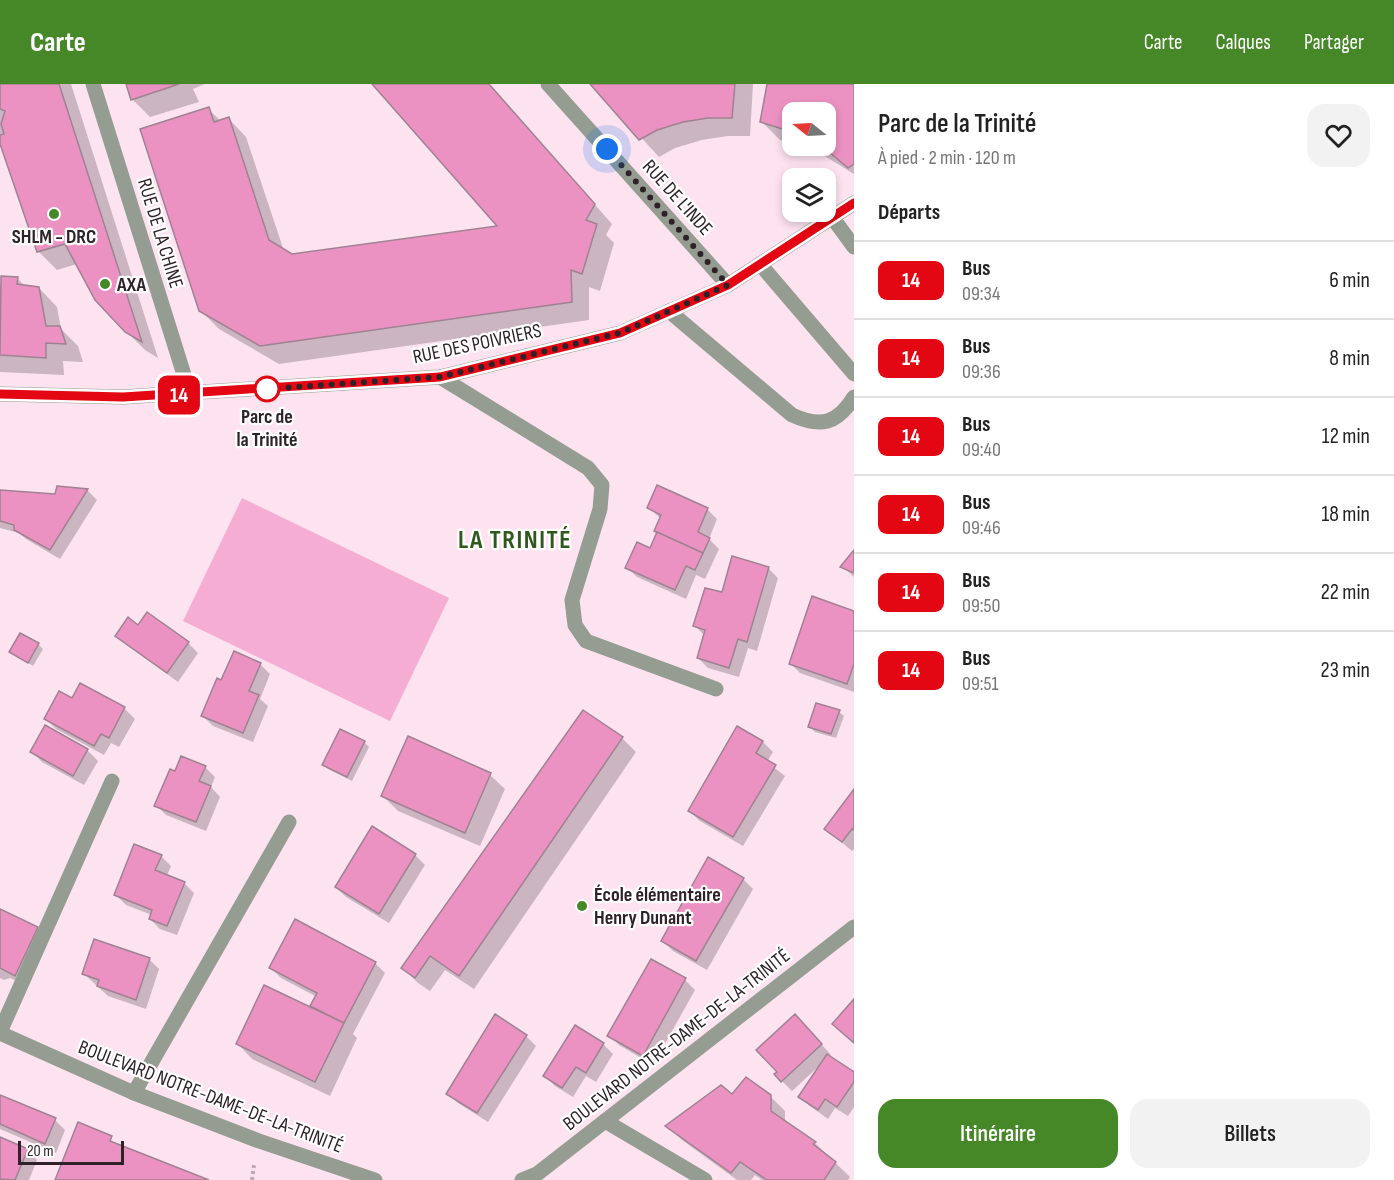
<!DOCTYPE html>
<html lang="fr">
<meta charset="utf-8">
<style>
:root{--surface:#fff;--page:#f2f2f2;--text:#222;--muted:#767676;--line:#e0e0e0;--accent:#468728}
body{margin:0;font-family:"Sofia Sans Condensed",sans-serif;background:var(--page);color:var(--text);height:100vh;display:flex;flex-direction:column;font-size:22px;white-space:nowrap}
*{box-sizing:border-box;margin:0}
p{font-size:20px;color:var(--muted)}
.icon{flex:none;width:33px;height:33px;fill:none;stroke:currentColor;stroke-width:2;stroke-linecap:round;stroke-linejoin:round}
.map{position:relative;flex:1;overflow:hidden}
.details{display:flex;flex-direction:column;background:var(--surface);width:540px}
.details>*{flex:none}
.badge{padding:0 12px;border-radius:9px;font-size:21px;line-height:39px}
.needle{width:39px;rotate:288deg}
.tools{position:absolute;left:782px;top:18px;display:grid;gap:12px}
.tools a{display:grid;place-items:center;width:54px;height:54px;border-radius:12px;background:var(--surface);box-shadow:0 3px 9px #0003;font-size:30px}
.scale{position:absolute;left:18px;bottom:15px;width:106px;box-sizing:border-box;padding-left:6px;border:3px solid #2e2228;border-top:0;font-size:16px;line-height:21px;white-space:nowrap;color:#2e2228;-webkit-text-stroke:4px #fff;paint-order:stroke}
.you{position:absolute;width:30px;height:30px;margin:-15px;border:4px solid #fff;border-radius:50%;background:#1a73e8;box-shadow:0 0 0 9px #1a73e833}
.map>.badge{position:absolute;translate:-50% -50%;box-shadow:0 0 0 3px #fff}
h2{padding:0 24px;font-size:22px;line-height:54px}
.round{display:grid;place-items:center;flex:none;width:63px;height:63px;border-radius:18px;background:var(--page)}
.head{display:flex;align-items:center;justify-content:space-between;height:102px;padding:0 24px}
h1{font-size:28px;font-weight:600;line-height:45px}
.cta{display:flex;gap:12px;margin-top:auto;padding:12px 24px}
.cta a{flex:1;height:69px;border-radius:18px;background:var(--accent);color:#fff;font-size:24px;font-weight:600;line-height:69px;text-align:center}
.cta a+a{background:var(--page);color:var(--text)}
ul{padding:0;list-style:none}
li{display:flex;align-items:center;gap:18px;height:78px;padding:0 24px;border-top:2px solid var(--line)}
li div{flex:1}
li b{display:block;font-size:22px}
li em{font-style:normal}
li .badge{min-width:66px;font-weight:700;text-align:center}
header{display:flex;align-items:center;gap:36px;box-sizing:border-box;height:84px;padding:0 30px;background:var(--accent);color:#fff}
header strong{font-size:28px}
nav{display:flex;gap:33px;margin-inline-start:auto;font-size:21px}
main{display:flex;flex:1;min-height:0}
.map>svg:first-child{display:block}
.green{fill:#f5add3}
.shadow{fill:#0003}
.building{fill:#ec92c3;stroke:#9f8291;stroke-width:1.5}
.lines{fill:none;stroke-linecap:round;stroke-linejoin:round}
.path{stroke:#bda7b2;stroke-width:4;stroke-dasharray:3 3;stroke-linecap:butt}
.minor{stroke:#959d92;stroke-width:15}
.line-casing{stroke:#fff;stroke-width:14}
.line{stroke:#e30613;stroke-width:9}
.walk{stroke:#2e2228;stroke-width:6;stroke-dasharray:0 10.8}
.poi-dot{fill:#468728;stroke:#fff;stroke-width:2}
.stop-dot{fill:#fff;stroke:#e30613;stroke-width:3}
.labels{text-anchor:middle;stroke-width:4.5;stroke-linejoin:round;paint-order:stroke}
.street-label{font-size:20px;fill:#2e2228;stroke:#fff}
.poi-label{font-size:20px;font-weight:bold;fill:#2e2228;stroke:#fff;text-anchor:start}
.stop-label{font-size:20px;font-weight:bold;fill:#2e2228;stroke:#fff}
.district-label{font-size:26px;font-weight:bold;letter-spacing:1.5px;fill:#2f581d;stroke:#fff}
</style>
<header>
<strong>Carte</strong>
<nav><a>Carte</a><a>Calques</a><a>Partager</a></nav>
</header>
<main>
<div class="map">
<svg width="854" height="1096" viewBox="0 0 854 1096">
<rect width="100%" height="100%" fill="#fde3f0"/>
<polygon class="green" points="242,414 449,514 390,637 183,537"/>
<g class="shadow">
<polygon points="0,0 71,0 158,274 145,266 126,247 77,180 57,186 38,167 0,55 2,52 0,50"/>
<polygon points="127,0 205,0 193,5 199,18 150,33 132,15"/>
<polygon points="374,0 489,0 612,140 606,151 614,159 600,207 589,203 589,236 279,280 219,245 200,226 208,25 221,37 228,34 246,53 284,167 292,171 500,143"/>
<polygon points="592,0 753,0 750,52 728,52 702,56 675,64 659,73"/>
<polygon points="769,0 854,0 854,90 823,71 796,62 825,62 825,28 792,28 792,60 780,56 762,38"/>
<polygon points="17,194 26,203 39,204 57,223 61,245 78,262 83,278 63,277 64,291 0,288 0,201"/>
<polygon points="87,406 97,416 60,475 26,455 19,449 0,444 0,408 57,411"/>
<polygon points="649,424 707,425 717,435 709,455 719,465 705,495 696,491 686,515 637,493 627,483 651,466 658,449 661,435"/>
<polygon points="854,468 854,493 842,482"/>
<polygon points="768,484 778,494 757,567 748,564 739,593 708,584 698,574 705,552 695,542 723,510"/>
<polygon points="854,529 854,608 800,589 790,579"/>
<polygon points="147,530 188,559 198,569 178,598 127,561 117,551 139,543"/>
<polygon points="38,560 43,565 33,582 11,568"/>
<polygon points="260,580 270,590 260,615 268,622 253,658 213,642 203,632 222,598"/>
<polygon points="81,601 125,625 135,635 119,663 111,659 104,671 56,645 46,635 73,616"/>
<polygon points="839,628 844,632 836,654 815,648 810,643"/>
<polygon points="46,643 88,667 98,677 84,701 42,678 32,668"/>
<polygon points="738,644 763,658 773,668 767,678 785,692 743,762 700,737 689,727"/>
<polygon points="408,654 490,691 505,705 480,762 398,727 383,712"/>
<polygon points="622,654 636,668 474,905 445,886 430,907 418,899 403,884"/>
<polygon points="364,658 369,663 352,697 328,685 324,681"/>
<polygon points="205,683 215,693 211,703 220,713 206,747 166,731 156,721 175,689"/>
<polygon points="854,707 854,765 852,767 826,745"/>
<polygon points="373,745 415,771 425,781 389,839 346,813 336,803"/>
<polygon points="161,772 171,782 167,792 184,799 194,809 177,851 160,845 150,835 152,831 126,821 116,811"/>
<polygon points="743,795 753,805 707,886 673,867 663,857"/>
<polygon points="0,826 37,844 47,854 25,901 10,894 4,896 0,894"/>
<polygon points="149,875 159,885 146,925 108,912 84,890"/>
<polygon points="651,877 685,896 695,906 653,981 619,961 609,951"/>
<polygon points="375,879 385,889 353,950 357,954 330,1012 252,975 238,960 316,927 312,922 317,913 281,894 271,884"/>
<polygon points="805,942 831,971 829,973 854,990 854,1023 848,1032 835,1024 828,1035 810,1022 800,1012 819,982 792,1007 782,997"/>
<polygon points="526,952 536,962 488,1038 458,1019 448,1009"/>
<polygon points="603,960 613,970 596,998 586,992 573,1013 555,1002 545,992"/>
<polygon points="732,1012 770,1012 785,1027 785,1038 815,1059 850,1093 848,1096 762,1096 755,1091 751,1096 737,1096 682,1056 667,1042"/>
<polygon points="0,1013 55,1036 65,1046 56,1069 0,1045"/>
<polygon points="0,1055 27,1066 37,1076 29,1096 0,1096"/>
</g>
<g class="building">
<polygon points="0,0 59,0 142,258 125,248 95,216 65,160 37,168 0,60 0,51 4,50 1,40 5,27 0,25"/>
<polygon points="126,0 179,0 131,16"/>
<polygon points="372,0 489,0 595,120 586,136 597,140 582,190 571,186 572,218 260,262 199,227 140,45 209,23 214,38 229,33 269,156 292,170 497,142"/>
<polygon points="590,0 735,0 732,34 708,34 683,38 657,46 639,56"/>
<polygon points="767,0 854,0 854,80 848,84 829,68 818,62 825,62 825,28 792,28 792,48 760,38"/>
<polygon points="1,192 18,193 17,200 39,203 46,242 60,242 66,260 46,259 46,274 0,271"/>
<polygon points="657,401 708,424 698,448 710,454 703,469 654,447 661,431 647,424"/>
<polygon points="57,402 88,405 50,466 14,446 14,441 0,437 0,406 55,410"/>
<polygon points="657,448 703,469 695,486 686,482 675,506 625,484 637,458 650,464"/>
<polygon points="854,466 854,489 840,483"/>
<polygon points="732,472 769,483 747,558 738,555 729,584 697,574 705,546 693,542 705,504 722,508"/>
<polygon points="812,512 854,527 854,580 847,600 789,580"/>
<polygon points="147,528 189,558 167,589 115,552 128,533 138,541"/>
<polygon points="20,549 39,559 28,579 9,568"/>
<polygon points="234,567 261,579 249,607 259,611 243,649 201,632 217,594 221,596"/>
<polygon points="80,599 125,623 109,654 101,650 94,662 44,635 59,607 72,614"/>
<polygon points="816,619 840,626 831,650 808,643"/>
<polygon points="583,626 623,653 459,892 430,872 415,894 401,884"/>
<polygon points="45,641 88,665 73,692 30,668"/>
<polygon points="737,642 763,657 756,669 776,681 733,753 688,727"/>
<polygon points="340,645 365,657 347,693 322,681"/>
<polygon points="408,652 491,689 465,749 381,712"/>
<polygon points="181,672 206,682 199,697 211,702 196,738 154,722 170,685 175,687"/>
<polygon points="854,705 854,746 852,745 842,758 824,745"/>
<polygon points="372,742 416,770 379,830 335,803"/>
<polygon points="134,760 162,771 155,786 185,798 167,842 149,835 152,826 114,811"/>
<polygon points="708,773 744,794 696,877 661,857"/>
<polygon points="0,825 38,843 15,892 0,884"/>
<polygon points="295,835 376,878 344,939 310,922 317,909 269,884"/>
<polygon points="94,855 150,874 136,916 97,902 99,896 82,890"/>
<polygon points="651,875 686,894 643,972 607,952"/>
<polygon points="264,901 344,939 315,998 236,960"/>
<polygon points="854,915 854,959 832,940"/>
<polygon points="495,930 527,951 477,1029 446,1010"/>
<polygon points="795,930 822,960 781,998 774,990 777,988 756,966"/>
<polygon points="575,941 604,959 586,989 576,983 562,1004 543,992"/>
<polygon points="827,970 854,988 854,998 837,1023 825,1015 818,1026 798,1013"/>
<polygon points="746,993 771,1011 771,1027 816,1058 813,1060 836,1078 824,1096 767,1096 740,1078 731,1089 665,1042 721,1001 732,1010"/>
<polygon points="0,1011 56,1034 45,1060 0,1040"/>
<polygon points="78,1038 112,1052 110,1057 209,1096 55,1096"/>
<polygon points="0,1053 28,1065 15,1096 0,1095"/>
</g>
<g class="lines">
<polyline class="path" points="252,1096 254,1081"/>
<g class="minor">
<polyline points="93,0 190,310"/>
<polyline points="548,0 728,201"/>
<polyline points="832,133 854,163"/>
<polyline points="760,180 854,290"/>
<path d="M 669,227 L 792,331 C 821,344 837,340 854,313"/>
<polyline points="440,293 588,384 602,401 600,425 572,516 575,541 586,557 716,605"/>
<polyline points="0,310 123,313 440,293 620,249 728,201 854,119"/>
<polyline points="0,948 112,697"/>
<polyline points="0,949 134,1009 259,1057 375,1096"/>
<polyline points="134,1009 289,738"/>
<polyline points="605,1037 705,1096"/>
<polyline points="522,1096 537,1090 854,843"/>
</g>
</g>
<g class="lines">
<g class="line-casing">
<polyline id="line" points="0,310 123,313 440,293 620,249 728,201 854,119"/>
</g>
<use href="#line" class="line"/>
<polyline class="walk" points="267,305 440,293 620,249 728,201 607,65"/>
</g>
<g class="poi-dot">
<circle cx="54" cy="130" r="6"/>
<circle cx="105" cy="200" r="6"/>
<circle cx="582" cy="822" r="6"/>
</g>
<circle class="stop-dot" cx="267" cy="305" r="12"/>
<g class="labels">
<g class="street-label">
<text transform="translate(678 113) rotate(48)" y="7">RUE DE L'INDE</text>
<text transform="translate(161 149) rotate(73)" y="7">RUE DE LA CHINE</text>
<text transform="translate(477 259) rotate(-12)" y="7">RUE DES POIVRIERS</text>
<text transform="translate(676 955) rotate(-38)" y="7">BOULEVARD NOTRE-DAME-DE-LA-TRINITÉ</text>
<text transform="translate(211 1012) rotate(21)" y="7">BOULEVARD NOTRE-DAME-DE-LA-TRINITÉ</text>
</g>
<g class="poi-label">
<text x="54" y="159" text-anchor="middle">SHLM - DRC</text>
<text x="117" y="207">AXA</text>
<text x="594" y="817">École élémentaire<tspan x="594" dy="23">Henry Dunant</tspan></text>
</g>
<g class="stop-label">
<text x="267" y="339">Parc de<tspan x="267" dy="23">la Trinité</tspan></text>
</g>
<g class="district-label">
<text x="515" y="464">LA TRINITÉ</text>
</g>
</g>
</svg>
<div class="tools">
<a><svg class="needle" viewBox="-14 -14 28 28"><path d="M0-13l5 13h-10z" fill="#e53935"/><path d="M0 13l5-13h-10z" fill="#767676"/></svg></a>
<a><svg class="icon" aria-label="layers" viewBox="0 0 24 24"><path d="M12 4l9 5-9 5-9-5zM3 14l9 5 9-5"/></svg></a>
</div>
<div class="scale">20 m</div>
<div class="you" style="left:607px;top:65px"></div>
<b class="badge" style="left:179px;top:311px;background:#e30613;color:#fff">14</b>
</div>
<section class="details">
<div class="head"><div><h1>Parc de la Trinité</h1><p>À pied · 2 min · 120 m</p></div><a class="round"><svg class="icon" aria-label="heart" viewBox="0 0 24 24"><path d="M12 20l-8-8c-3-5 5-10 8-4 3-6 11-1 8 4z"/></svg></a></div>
<h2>Départs</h2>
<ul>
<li><span class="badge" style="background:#e30613;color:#fff">14</span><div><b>Bus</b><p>09:34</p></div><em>6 min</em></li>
<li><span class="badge" style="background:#e30613;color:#fff">14</span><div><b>Bus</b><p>09:36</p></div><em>8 min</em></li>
<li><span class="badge" style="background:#e30613;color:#fff">14</span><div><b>Bus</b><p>09:40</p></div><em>12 min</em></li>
<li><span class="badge" style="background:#e30613;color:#fff">14</span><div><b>Bus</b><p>09:46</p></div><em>18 min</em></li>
<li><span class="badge" style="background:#e30613;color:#fff">14</span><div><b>Bus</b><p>09:50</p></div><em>22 min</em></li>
<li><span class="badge" style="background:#e30613;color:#fff">14</span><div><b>Bus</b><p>09:51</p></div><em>23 min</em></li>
</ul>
<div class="cta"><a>Itinéraire</a><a>Billets</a></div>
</section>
</main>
